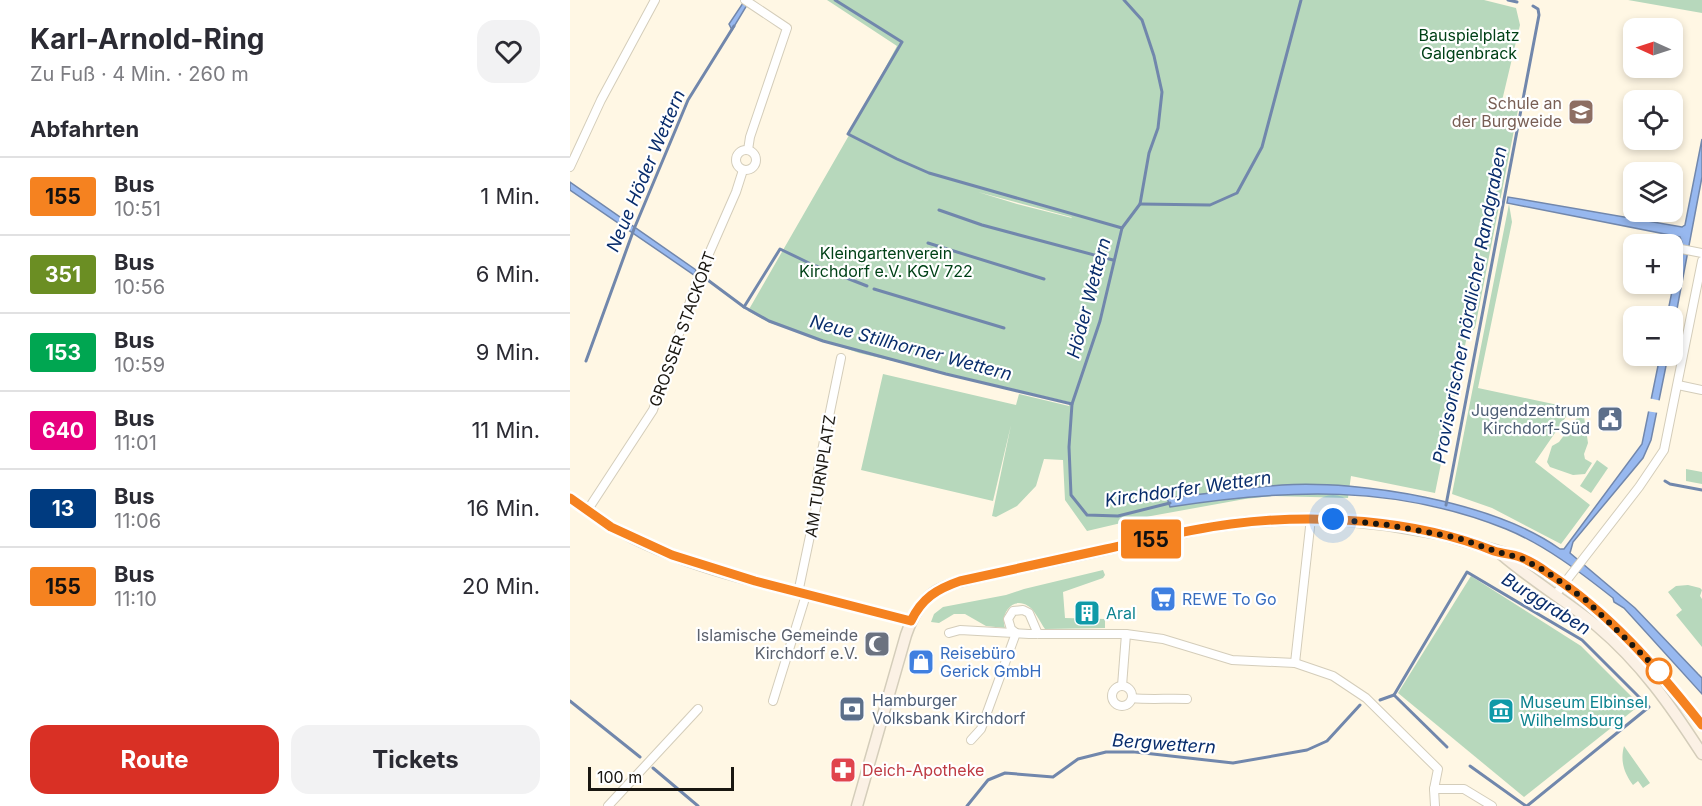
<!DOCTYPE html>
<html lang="de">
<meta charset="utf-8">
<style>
:root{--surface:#fff;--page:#f2f2f3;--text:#2b2b33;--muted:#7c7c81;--line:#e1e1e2;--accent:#d93025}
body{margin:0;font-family:Inter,sans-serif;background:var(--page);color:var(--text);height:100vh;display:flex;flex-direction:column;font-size:22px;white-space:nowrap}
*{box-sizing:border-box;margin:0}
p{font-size:20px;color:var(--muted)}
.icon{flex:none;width:33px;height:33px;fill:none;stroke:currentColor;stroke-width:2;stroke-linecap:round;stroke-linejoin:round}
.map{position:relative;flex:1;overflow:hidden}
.panel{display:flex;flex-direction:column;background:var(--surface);width:570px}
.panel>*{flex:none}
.badge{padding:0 12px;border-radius:4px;font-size:21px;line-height:39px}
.needle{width:39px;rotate:273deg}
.fabs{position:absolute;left:1053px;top:18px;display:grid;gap:12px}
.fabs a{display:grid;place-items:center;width:60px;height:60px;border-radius:12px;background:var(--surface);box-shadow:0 3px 9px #0003;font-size:30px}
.scale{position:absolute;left:18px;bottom:15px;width:146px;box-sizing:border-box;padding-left:6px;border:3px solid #191610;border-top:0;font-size:16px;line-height:21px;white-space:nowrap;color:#191610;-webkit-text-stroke:4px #fff;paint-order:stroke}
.you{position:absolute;width:30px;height:30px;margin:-15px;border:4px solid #fff;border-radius:50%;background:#1a73e8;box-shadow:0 0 0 9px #1a73e833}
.map>.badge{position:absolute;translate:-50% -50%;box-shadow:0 0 0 3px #fff}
h2{padding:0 30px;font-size:22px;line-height:54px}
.round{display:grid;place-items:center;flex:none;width:63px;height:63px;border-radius:18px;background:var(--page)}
.headline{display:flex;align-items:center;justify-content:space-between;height:102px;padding:0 30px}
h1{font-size:28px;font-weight:700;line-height:45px}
.primary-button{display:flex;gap:12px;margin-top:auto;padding:12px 30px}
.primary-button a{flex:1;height:69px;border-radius:18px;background:var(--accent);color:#fff;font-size:24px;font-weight:700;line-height:69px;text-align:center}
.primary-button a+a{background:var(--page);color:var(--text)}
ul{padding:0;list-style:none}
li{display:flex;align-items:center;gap:18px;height:78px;padding:0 30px;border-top:2px solid var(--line)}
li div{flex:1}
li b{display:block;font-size:22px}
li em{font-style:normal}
li .badge{min-width:66px;font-weight:700;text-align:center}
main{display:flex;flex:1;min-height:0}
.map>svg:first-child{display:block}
.green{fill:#b7d8bc;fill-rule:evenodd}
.water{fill:#97b8ef;stroke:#7187ac;stroke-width:1.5}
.pier{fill:#fff7e4}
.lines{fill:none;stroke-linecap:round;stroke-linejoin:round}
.stream{stroke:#7187ac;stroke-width:3}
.minor-casing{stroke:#d4cdba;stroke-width:10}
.tertiary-casing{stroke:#d4cdba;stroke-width:11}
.secondary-casing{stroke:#d4cdba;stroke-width:13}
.minor{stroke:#fff;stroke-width:8}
.tertiary{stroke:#fff;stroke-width:9}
.secondary{stroke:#fbf1e5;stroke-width:10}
.line-casing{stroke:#fff;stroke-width:14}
.line{stroke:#f58220;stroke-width:9}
.walk{stroke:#191610;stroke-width:6;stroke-dasharray:0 10.8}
.stop-dot{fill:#fff;stroke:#f58220;stroke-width:3}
.labels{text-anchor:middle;stroke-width:4.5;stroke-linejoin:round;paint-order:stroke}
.park-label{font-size:16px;fill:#004117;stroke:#fff}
.education-label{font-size:16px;fill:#785e54;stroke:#fff;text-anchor:end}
.street-label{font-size:16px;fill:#191610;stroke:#fff}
.service-label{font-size:16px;fill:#4e5e75;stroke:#fff;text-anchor:end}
.shop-label{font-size:16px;fill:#366cbe;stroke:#fff;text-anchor:start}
.culture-label{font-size:16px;fill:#0d838f;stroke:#fff;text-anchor:start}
.worship-label{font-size:16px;fill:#5b616d;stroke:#fff;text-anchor:end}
.health-label{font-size:16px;fill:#be3a42;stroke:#fff;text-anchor:start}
.water-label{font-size:18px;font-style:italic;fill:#092d6c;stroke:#fff}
</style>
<main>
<section class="panel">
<div class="headline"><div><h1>Karl-Arnold-Ring</h1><p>Zu Fuß · 4 Min. · 260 m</p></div><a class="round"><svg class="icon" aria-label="heart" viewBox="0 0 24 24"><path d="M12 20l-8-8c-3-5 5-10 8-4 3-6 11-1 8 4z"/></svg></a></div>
<h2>Abfahrten</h2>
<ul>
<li><span class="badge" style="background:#f58220;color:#111">155</span><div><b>Bus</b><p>10:51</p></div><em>1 Min.</em></li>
<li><span class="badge" style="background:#6b8e23;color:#fff">351</span><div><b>Bus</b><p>10:56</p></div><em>6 Min.</em></li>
<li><span class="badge" style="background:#00a651;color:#fff">153</span><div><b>Bus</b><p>10:59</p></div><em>9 Min.</em></li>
<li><span class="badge" style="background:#e6007e;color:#fff">640</span><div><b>Bus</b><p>11:01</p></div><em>11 Min.</em></li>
<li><span class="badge" style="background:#003b80;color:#fff">13</span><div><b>Bus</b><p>11:06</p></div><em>16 Min.</em></li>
<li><span class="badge" style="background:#f58220;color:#111">155</span><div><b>Bus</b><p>11:10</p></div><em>20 Min.</em></li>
</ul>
<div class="primary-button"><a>Route</a><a>Tickets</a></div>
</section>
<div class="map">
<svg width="1132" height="806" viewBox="0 0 1132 806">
<rect width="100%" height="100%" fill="#fff7e4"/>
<g class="green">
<path d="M 257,0 L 914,0 L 946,8 L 950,25 L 931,105 L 948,110 L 905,328 L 897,336 L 865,493 L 781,476 L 778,498 L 703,496 L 675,499 L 581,516 L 517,531 L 495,500 L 493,460 L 474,459 L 466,486 L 447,506 L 426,517 L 422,516 L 441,425 L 423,501 L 291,470 L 313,374 L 446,405 L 449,394 L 499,406 L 499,402 L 289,353 L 198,322 L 178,311 L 278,137 L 327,46 ZM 408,192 L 501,217 L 502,218 L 447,204 Z"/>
<polygon points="1058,0 1132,0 1132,13"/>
<polygon points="939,204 942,222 908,388 1002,408 965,462 1020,505 991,544 922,508 882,494"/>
<polygon points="1013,410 1018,443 1014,454 1015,459 1022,463 1015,474 1003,475 980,467 977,462 982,446 989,442"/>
<polygon points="1027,460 1038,468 1021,493 1010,486"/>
<polygon points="1116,469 1132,472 1132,484 1116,481"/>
<path d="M 533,570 L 535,575 L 533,578 L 493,592 L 495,618 L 535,619 L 535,628 L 475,629 C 470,622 465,610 458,606 C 442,596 430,614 435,628 L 416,626 L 395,614 L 384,614 L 369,623 L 361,622 L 364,614 L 373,607 L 436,595 L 454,589 Z"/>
<polygon points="901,576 1011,646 1070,705 954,797 828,693"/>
<polygon points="1118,585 1130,588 1132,590 1130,596 1132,599 1132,647 1106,615 1112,610 1098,592 1106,586"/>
<path d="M 1054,746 L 1080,783 L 1073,788 L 1068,781 L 1063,785 C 1054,773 1050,761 1054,746 Z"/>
</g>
<g class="water">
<polygon points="175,0 180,0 162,30 159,24"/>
<polygon points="1132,139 1132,177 1103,330 1102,316 1097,316 1112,242 1110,237 937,203 938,197 1112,227 1115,225"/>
<polygon points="0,182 126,270 124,275 0,190"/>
<path d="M 1090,356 L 1098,356 L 1081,440 L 1073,458 L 1003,542 L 1000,553 L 1065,608 L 1128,674 L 1132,678 L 1132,694 L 1054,608 L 1044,602 L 1043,598 C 1010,572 975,545 936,529 C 824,484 716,489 600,507 L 597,498 C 635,494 673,488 712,485 C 792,480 924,502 990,549 L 994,549 L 1072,444 Z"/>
</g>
<polygon class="pier" points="1078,398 1092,401 1089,413 1076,411"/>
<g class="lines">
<g class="stream">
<polyline points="265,0 332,42 278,134 327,159 359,173 552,228"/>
<polyline points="554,0 572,20 584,56 592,92 588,128 579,153 570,204 552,228 530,321 502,404 499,447 501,495 517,515 548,516 600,503"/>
<polyline points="938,0 947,2"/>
<polyline points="570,204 640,205 667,193 692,147 731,0"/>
<polyline points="369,210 412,225 543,260"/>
<polyline points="358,243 474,279"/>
<polyline points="246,266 297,286"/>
<polyline points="131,275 174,307 199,321 253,341 376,374 502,404"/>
<polyline points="304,289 434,328"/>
<polyline points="174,307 210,249 239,263"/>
<polyline points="16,361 64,229 118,100 164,26"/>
<polyline points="1095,481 1100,484 1132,490"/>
<polyline points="876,505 969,15 968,9 963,6"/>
<polyline points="824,695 897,572 1012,640 1079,707 957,806"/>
<polyline points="824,695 877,747"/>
<polyline points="810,700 824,695"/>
<polyline points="0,701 70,757"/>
<polyline points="900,766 956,806"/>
<polyline points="83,768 128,806"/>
<polyline points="397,806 418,780 435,773 483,777 508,759 536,752 565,752 663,763 737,750 757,741 790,705"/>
</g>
<g class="minor-casing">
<g id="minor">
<polyline points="175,0 217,28 180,137 178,150"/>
<circle cx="176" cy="160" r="10"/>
<polyline points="0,167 31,100 85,0"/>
<polyline points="1106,248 1132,253"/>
<polyline points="1108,385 1132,390"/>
<polyline points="17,511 83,410 127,281 166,192 173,170"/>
<polyline points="228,593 249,493 247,475 271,358"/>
<polyline points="986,594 1069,487 1094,450 1132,261"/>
<polyline points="379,633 390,630 459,634 556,634 593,639 662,660 725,663 763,676 796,698 868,769 864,789 865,806"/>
<polyline points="446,633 441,629 438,619 443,611 453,610 459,613 468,634"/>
<polyline points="725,663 741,518"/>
<circle cx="552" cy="696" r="10"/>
<polyline points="552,686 556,634"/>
<path d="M 562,698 C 581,700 598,698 617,699"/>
<polyline points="203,701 236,595"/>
<polyline points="401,740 411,729 446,633"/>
<polyline points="864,789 894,789 922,806"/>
<polyline points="38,806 128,709"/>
</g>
</g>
<g class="tertiary-casing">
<path id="tertiary" d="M 0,498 C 14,508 27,518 41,527 C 130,579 244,593 341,621"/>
</g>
<g class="secondary-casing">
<g id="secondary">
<path d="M 931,554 C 961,580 996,601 1027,626 C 1071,663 1101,706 1132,754"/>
<path d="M 287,806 L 336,635 C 352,589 372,585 417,575 L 639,527 L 677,522 L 728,519 L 763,519 L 818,525 L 871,534 L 951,558 L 994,584 L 1024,608 L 1073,655 L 1132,725"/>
</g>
</g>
<use href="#minor" class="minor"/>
<use href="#tertiary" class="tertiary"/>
<use href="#secondary" class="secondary"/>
</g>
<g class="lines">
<g class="line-casing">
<path id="line" d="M 0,498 L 41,527 L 102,555 L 185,581 L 341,621 C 352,598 367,589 390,581 C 439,570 487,560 536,549 C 577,540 619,529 661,524 C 745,513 844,519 924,551 C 933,554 942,554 950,557 C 960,561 970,567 978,573 C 1039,612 1088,669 1132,725"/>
</g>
<use href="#line" class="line"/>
<polyline class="walk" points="763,519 818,525 857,532 888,538 928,552 951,558 977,572 1017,601 1089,671"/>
</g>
<defs>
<g id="school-square" transform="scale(1.35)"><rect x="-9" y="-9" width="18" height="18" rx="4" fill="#8d6e63" stroke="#fff"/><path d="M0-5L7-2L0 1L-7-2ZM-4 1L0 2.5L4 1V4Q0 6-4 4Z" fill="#fff"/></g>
<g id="civic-square" transform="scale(1.35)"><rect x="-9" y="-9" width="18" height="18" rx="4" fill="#5c6f8a" stroke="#fff"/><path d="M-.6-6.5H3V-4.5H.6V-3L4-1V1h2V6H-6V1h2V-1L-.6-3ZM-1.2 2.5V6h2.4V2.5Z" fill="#fff"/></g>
<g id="supermarket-square" transform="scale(1.35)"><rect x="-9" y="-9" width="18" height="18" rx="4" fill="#3f7fe0" stroke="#fff"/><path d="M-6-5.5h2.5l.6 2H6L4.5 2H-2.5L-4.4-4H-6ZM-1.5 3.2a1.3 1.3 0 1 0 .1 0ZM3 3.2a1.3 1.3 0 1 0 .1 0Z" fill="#fff"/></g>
<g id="building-square" transform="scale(1.35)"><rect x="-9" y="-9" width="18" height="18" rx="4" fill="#0f9aa8" stroke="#fff"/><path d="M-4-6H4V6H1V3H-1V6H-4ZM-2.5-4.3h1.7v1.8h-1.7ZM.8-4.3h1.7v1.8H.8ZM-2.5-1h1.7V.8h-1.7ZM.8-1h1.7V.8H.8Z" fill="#fff"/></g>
<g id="mosque-square" transform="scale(1.35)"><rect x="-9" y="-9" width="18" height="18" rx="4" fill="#6b7280" stroke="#fff"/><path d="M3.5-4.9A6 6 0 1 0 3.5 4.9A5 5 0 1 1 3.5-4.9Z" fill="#fff"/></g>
<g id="shop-square" transform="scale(1.35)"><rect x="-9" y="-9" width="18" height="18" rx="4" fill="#3f7fe0" stroke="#fff"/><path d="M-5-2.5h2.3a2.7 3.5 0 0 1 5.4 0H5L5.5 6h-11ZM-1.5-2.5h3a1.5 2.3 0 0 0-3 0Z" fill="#fff"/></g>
<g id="bank-square" transform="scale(1.35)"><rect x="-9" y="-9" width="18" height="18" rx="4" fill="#5c6f8a" stroke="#fff"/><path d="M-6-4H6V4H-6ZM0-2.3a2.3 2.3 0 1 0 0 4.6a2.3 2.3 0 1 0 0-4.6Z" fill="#fff"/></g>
<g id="museum-square" transform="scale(1.35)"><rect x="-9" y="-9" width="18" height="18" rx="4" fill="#0f9aa8" stroke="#fff"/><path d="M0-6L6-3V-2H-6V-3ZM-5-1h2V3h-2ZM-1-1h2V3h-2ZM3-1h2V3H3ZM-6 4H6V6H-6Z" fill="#fff"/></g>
<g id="pharmacy-square" transform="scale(1.35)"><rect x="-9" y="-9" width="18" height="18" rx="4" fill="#e0444e" stroke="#fff"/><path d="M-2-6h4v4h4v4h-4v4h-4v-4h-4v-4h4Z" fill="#fff"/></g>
</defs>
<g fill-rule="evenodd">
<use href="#school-square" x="1011" y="112"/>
<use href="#civic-square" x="1040" y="419"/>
<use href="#supermarket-square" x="593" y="599"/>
<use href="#building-square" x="517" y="613"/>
<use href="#mosque-square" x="307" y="644"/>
<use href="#shop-square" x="351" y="662"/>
<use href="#bank-square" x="282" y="709"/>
<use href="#museum-square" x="931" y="711"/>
<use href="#pharmacy-square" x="273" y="770"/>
</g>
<circle class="stop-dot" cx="1089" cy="671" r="12"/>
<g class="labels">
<g class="park-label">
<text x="899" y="41">Bauspielplatz<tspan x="899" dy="18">Galgenbrack</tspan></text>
<text x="316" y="259">Kleingartenverein<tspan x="316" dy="18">Kirchdorf e.V. KGV 722</tspan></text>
</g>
<g class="education-label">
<text x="992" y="109">Schule an<tspan x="992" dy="18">der Burgweide</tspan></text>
</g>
<g class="street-label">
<text transform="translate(112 329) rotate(-70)" y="6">GROSSER STACKORT</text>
<text transform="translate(250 476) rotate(-81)" y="6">AM TURNPLATZ</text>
</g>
<g class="service-label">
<text x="1020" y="416">Jugendzentrum<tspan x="1020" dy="18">Kirchdorf-Süd</tspan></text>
<text x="302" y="706" text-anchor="start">Hamburger<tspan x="302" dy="18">Volksbank Kirchdorf</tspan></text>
</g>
<g class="shop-label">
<text x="612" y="605">REWE To Go</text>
<text x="370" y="659">Reisebüro<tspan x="370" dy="18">Gerick GmbH</tspan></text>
</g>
<g class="culture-label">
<text x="536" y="619">Aral</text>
<text x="950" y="708">Museum Elbinsel<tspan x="950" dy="18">Wilhelmsburg</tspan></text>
</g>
<g class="worship-label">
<text x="288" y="641">Islamische Gemeinde<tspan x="288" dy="18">Kirchdorf e.V.</tspan></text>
</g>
<g class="health-label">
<text x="292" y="776">Deich-Apotheke</text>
</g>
<g class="water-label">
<text transform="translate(76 171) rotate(-67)" y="6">Neue Höder Wettern</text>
<text transform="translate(519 298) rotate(-75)" y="6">Höder Wettern</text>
<text transform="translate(900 305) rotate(-79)" y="6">Provisorischer nördlicher Randgraben</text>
<text transform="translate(341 348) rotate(15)" y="6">Neue Stillhorner Wettern</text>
<text transform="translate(618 489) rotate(-8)" y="6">Kirchdorfer Wettern</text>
<text transform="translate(976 604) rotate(32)" y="6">Burggraben</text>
<text transform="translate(594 744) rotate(4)" y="6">Bergwettern</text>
</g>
</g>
</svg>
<div class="fabs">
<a><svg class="needle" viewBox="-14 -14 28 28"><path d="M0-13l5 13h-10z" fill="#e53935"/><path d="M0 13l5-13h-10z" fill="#7c7c81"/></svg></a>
<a><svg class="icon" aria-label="locate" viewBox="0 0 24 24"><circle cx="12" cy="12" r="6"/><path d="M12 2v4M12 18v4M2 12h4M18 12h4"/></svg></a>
<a><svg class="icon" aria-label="layers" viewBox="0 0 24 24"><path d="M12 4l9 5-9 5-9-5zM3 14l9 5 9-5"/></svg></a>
<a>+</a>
<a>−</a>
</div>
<div class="scale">100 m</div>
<div class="you" style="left:763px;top:519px"></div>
<b class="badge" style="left:581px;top:539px;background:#f58220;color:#111">155</b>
</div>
</main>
